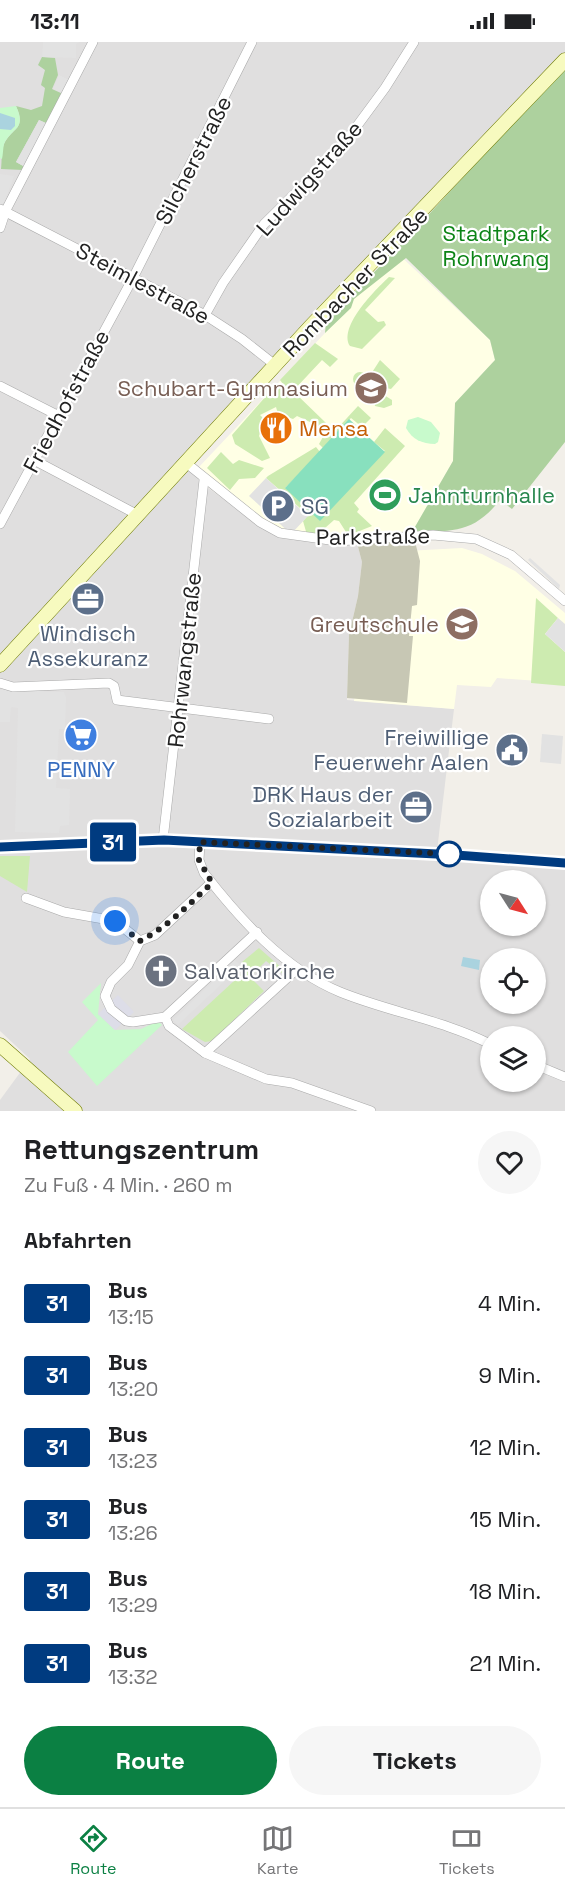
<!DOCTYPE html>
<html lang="de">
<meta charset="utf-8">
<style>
:root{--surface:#fff;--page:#f6f6f6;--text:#202124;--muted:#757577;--line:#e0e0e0;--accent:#0b8043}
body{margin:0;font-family:"Space Grotesk",sans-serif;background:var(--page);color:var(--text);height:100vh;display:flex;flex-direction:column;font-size:22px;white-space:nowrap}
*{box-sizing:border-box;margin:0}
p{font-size:20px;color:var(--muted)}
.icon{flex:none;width:33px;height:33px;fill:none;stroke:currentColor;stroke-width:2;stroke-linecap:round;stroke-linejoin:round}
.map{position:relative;height:1069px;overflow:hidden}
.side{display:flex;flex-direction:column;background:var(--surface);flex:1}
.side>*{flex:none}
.badge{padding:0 12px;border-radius:4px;font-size:21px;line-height:39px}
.needle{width:39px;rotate:126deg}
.tools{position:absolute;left:480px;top:828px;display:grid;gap:12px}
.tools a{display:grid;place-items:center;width:66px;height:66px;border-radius:50%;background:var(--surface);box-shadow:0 2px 4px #0004;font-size:30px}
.you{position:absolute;width:30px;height:30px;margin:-15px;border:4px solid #fff;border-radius:50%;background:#1a73e8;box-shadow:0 0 0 9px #1a73e833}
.map>.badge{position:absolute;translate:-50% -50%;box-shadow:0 0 0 3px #fff}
h2{padding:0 24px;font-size:22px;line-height:54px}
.round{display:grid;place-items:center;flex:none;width:63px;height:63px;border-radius:32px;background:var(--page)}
.headline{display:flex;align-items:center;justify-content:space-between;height:102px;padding:0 24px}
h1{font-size:28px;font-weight:700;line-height:45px}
.cta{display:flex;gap:12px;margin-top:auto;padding:12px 24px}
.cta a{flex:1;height:69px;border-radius:36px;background:var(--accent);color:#fff;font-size:24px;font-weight:700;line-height:69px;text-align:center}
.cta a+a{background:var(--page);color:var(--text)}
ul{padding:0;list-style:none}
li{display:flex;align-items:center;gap:18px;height:72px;padding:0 24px}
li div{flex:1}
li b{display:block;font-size:22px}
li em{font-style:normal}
li .badge{min-width:66px;font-weight:700;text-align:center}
.status{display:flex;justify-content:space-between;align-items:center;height:42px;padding:0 30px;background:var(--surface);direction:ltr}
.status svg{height:16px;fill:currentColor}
.tabs{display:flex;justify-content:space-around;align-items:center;height:84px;border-top:2px solid var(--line);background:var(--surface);font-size:16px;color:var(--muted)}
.tabs a{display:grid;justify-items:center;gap:3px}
.tabs .active{color:var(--accent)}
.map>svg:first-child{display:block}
.residential{fill:#e0dfdf;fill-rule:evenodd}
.education{fill:#ffffe5}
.construction{fill:#c7c7b4}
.grass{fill:#cdebb0}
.forest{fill:#add19e}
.park{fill:#c8facc}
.pitch{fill:#88e0be}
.parking{fill:#e2e2e2}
.plaza{fill:#dddde8}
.water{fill:#aad3df}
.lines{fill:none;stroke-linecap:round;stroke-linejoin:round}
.minor-casing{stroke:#a9a9a9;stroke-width:10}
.secondary-casing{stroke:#707d05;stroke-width:15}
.minor{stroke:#fff;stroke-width:9}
.secondary{stroke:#f7fabf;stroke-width:14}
.line-casing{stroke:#fff;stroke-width:14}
.line{stroke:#003b80;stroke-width:9}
.walk{stroke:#222;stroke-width:6;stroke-dasharray:0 10.8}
.stop-dot{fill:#fff;stroke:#003b80;stroke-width:3}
.labels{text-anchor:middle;stroke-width:4.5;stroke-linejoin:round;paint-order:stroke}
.street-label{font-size:22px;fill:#222;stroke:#fff}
.park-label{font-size:22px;fill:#0c8416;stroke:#fff}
.education-label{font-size:22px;fill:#785e54;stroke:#fff;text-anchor:end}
.food-label{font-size:22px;fill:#c56008;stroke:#fff;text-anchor:start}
.leisure-label{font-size:22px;fill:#27864d;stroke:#fff;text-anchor:start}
.service-label{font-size:22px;fill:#4e5e75;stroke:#fff;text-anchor:end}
.shop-label{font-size:22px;fill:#366cbe;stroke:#fff}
.worship-label{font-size:22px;fill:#5b616d;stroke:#fff;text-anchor:start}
</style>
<div class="status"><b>13:11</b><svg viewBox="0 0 49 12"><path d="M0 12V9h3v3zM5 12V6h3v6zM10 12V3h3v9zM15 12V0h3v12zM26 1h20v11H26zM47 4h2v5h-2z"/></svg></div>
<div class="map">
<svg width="565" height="1069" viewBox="0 0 565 1069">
<rect width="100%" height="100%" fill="#f2efe9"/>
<path class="residential" d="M 0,0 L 565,0 L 565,11 L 179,419 L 207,445 L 257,482 L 357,501 L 362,520 L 358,554 L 349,593 L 347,658 L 454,667 L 436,817 L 565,826 L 565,1069 L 0,1069 L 0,1058 L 30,1017 L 0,989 ZM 490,838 L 536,838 L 536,884 L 490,884 ZM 490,916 L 536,916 L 536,962 L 490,962 ZM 490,994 L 536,994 L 536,1040 L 490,1040 Z"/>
<g class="education">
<polygon points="395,209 490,298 495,318 455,361 453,419 412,490 336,496 284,490 261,477 211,438 199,425 325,291 326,279"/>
<polygon points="462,506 482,512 515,529 565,571 565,641 497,636 491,645 457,643 454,667 354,659 360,621 369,511"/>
</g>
<polygon class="construction" points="414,496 420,519 417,563 412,564 409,594 413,594 407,661 347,656 349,593 358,554 362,520 357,501"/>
<g class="grass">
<path d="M 389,235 L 395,236 L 365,268 L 378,280 L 384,279 L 386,283 L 362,307 L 350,304 C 338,285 375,248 389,235 Z"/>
<polygon points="315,301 338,317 330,325 322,318 293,349 326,381 323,386 297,374 293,377 278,372 276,365 260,373 264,377 259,394 270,416 262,419 235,402 232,393 267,353 271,356 283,342 280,338"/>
<polygon points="380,318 400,337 391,347 386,346 371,332"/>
<circle cx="360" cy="337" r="7"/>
<polygon points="384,353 392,358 392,363 384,366 375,364 373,356"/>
<polygon points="358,364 371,376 362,385 351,376 323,406 319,402 323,395 335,389"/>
<polygon points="385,386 405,404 354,461 359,467 357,470 372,484 357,490 346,490 339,479 334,478 316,494 307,493 303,479 308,473 266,436 268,434 316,405 320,410 285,446 385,409 374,400"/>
<polygon points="221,410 233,422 239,418 264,426 255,436 239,437 230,448 207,426"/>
<polygon points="536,556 558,576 545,592 565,610 565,644 531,641"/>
<polygon points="0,814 30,814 27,850 0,834"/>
<polygon points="259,906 284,928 282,931 266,919 250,935 264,949 212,999 205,1000 182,987 248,926 242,920"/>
</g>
<g class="forest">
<path d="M 42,15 L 55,16 L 58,33 L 52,47 L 63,52 L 48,82 L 39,78 L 16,120 L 25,125 L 23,128 L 1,127 C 2,120 1,109 4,102 C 12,85 27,88 16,64 L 31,68 L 42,64 L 45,46 L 41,43 L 45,28 L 38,23 Z"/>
<path d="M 565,25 L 565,400 L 512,467 L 500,458 C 473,492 452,489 412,490 L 453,419 L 455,361 L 495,318 L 490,298 L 406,216 L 354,257 L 351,266 L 325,291 L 326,279 L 395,209 Z"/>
</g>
<g class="park">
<path d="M 16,64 C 27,88 12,85 4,102 C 3,106 3,113 2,117 L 0,116 L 0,66 Z"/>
<path d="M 418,375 L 431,380 L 440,391 L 438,400 L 435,402 C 422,402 412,397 406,386 L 408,378 Z"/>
<polygon points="101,941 98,972 115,988 141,987 158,979 162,983 97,1044 68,1010 98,978 82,960"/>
</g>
<polygon class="pitch" points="349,377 385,410 320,479 285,446"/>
<g class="parking">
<polygon points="43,0 80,0 76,2 76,16 42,15"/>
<polygon points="59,33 71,39 65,52 53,47"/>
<polygon points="39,78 48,82 25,125 16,120"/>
<polygon points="0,132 14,134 0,172"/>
<polygon points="266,436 308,474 291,492 249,454"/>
<polygon points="530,516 560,543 559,547 528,518"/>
<polygon points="558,576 565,582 565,610 545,592"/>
<polygon points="0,648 64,650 66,655 65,687 59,687 56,746 70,747 69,783 60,784 59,791 15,790 18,666 11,665 10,680 0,680"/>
<polygon points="542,692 563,694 561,722 540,720"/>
<polygon points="235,918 241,924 178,983 173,978"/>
</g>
<polygon class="plaza" points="118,953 134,970 115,988 98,972"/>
<g class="water">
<polygon points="0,71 15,76 15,84 11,88 0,87"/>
<polygon points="463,915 480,918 479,928 461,924"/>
</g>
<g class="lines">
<g class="minor-casing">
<g id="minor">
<polyline points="0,167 205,273 242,297 275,323"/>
<polyline points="0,186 6,168 93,0"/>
<polyline points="205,273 223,241 264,182 340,107 385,46 414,0"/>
<polyline points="0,344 57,373"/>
<polyline points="34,418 136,472"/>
<polyline points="185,420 260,480 280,491 337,499 433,493 476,497 511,513 565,559"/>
<polyline points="0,482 133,236 252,0"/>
<polyline points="0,641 13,645 109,641 114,644 117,658 269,677"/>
<polyline points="163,798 204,438"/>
<path d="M 200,800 L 199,818 L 204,831 C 240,877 284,927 340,950 C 389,970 443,978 490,1002"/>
<polyline points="0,805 163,798 456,813 565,821"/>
<polyline points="211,841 155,893 140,899 128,923 111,940 105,954 111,967 126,979 133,980 165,975 257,890"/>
<polyline points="26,856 64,870 115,879 140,899"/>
<polyline points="165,975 169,984 205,1011 266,1037 292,1041 371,1069"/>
<polyline points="205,1011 297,927"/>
<polyline points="536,1023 565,1035"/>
</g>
</g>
<g class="secondary-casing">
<g id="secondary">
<polyline points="0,623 310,285 565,18"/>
<polyline points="0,1003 75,1069"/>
</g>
</g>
<use href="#minor" class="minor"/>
<use href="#secondary" class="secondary"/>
</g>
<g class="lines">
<g class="line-casing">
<polyline id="line" points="0,805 164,798 456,813 565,821"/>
</g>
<use href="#line" class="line"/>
<path class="walk" d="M 115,879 L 140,899 C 169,884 188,863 212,841 L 199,818 L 200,800 L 449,812"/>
</g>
<defs>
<g id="school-disc" transform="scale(1.725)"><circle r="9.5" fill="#8d6e63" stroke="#fff"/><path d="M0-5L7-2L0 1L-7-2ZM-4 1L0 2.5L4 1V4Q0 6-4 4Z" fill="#fff"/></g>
<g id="restaurant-disc" transform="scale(1.725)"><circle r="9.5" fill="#e8710a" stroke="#fff"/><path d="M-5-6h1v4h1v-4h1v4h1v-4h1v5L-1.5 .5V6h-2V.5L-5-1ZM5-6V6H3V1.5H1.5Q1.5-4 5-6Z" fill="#fff"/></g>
<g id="stadium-disc" transform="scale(1.725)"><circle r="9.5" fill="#2e9e5b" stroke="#fff"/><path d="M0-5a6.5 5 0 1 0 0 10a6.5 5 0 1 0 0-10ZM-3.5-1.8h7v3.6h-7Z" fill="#fff"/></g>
<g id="parking-disc" transform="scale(1.725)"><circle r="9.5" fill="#5c6f8a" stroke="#fff"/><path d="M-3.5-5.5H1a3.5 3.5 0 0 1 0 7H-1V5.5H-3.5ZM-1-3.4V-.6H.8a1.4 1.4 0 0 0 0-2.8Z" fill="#fff"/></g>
<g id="office-disc" transform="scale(1.725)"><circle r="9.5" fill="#5c6f8a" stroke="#fff"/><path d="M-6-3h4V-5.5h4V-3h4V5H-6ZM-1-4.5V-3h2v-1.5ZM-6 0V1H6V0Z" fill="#fff"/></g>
<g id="supermarket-disc" transform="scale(1.725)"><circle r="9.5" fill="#3f7fe0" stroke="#fff"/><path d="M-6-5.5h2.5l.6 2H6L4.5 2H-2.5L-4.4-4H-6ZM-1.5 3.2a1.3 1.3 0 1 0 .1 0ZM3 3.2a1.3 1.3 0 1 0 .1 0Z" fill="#fff"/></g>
<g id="civic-disc" transform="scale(1.725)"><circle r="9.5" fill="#5c6f8a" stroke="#fff"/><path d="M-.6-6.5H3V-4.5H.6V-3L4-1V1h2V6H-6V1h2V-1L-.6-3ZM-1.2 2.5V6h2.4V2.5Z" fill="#fff"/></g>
<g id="church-disc" transform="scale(1.725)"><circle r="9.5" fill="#6b7280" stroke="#fff"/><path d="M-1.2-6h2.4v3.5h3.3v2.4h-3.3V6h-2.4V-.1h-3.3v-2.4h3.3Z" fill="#fff"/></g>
</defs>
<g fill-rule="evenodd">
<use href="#school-disc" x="371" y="346"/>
<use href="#restaurant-disc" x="276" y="386"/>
<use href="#stadium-disc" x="385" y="453"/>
<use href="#parking-disc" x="278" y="464"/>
<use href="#office-disc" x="88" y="557"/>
<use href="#school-disc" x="462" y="582"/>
<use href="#supermarket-disc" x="81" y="693"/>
<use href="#civic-disc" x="512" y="708"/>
<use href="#office-disc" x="416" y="765"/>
<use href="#church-disc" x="161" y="929"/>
</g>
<circle class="stop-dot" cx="449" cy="812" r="12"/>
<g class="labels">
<g class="street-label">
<text transform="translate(193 118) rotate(-63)" y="8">Silcherstraße</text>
<text transform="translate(309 136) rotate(-48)" y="8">Ludwigstraße</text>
<text transform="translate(355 240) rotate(-46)" y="8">Rombacher Straße</text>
<text transform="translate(143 241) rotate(28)" y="8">Steimlestraße</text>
<text transform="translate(66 359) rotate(-62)" y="8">Friedhofstraße</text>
<text transform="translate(373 494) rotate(-1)" y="8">Parkstraße</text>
<text transform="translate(184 618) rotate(-84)" y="8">Rohrwangstraße</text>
</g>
<g class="park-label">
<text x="496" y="199">Stadtpark<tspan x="496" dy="25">Rohrwang</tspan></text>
</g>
<g class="education-label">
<text x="348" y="354">Schubart-Gymnasium</text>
<text x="439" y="590">Greutschule</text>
</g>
<g class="food-label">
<text x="299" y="394">Mensa</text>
</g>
<g class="leisure-label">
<text x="408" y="461">Jahnturnhalle</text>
</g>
<g class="service-label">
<text x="301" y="472" text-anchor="start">SG</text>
<text x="88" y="599" text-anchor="middle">Windisch<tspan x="88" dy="25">Assekuranz</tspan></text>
<text x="489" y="703">Freiwillige<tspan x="489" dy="25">Feuerwehr Aalen</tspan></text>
<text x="393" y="760">DRK Haus der<tspan x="393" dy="25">Sozialarbeit</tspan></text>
</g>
<g class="shop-label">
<text x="81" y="735">PENNY</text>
</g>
<g class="worship-label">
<text x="184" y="937">Salvatorkirche</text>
</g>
</g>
</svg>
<div class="tools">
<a><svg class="needle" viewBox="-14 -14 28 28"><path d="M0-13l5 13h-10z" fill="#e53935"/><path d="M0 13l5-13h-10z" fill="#757577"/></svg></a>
<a><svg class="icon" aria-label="locate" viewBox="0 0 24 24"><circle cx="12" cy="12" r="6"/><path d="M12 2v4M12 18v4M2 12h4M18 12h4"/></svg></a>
<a><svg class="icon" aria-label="layers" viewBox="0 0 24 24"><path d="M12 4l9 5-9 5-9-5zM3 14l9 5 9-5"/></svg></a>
</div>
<div class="you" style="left:115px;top:879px"></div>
<b class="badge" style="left:113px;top:800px;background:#003b80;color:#fff">31</b>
</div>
<section class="side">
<div class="headline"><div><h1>Rettungszentrum</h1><p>Zu Fuß · 4 Min. · 260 m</p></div><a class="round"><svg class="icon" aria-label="heart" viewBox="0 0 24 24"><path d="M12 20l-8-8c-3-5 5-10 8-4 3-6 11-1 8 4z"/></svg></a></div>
<h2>Abfahrten</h2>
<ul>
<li><span class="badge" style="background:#003b80;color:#fff">31</span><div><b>Bus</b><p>13:15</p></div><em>4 Min.</em></li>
<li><span class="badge" style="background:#003b80;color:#fff">31</span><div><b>Bus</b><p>13:20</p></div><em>9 Min.</em></li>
<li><span class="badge" style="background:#003b80;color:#fff">31</span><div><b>Bus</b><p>13:23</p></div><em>12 Min.</em></li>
<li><span class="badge" style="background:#003b80;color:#fff">31</span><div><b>Bus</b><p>13:26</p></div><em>15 Min.</em></li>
<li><span class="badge" style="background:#003b80;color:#fff">31</span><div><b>Bus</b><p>13:29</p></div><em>18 Min.</em></li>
<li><span class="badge" style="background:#003b80;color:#fff">31</span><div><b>Bus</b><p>13:32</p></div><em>21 Min.</em></li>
</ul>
<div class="cta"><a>Route</a><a>Tickets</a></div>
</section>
<nav class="tabs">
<a class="active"><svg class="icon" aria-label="directions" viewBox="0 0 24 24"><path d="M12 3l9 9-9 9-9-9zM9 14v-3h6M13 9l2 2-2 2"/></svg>Route</a>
<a><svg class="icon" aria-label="map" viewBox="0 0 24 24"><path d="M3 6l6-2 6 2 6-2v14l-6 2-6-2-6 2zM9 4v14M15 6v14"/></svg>Karte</a>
<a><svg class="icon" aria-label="tickets" viewBox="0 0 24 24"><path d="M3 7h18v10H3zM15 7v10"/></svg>Tickets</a>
</nav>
